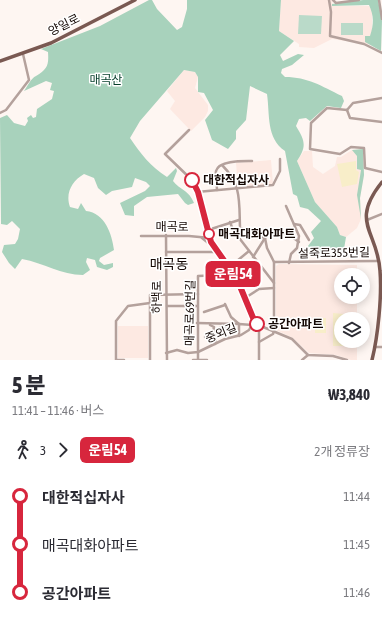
<!DOCTYPE html>
<html lang="ko">
<meta charset="utf-8">
<style>
:root{--surface:#fff;--page:#f7f7f7;--text:#2b2b33;--muted:#7c7c81}
body{margin:0;font-family:"Asap Condensed","Noto Sans KR",sans-serif;background:var(--page);color:var(--text);height:100vh;display:flex;flex-direction:column;font-size:15px;white-space:nowrap}
*{box-sizing:border-box;margin:0}
p{font-size:13px;color:var(--muted)}
.icon{flex:none;width:22px;height:22px;fill:none;stroke:currentColor;stroke-width:2;stroke-linecap:round;stroke-linejoin:round}
.map{position:relative;height:360px;overflow:hidden}
.details{display:flex;flex-direction:column;background:var(--surface);flex:1}
.details>*{flex:none}
.badge{padding:0 8px;border-radius:6px;font-size:14px;line-height:26px}
.tools{position:absolute;left:334px;top:268px;display:grid;gap:8px}
.tools a{display:grid;place-items:center;width:36px;height:36px;border-radius:50%;background:var(--surface);box-shadow:0 2px 10px #0003;font-size:20px}
.map>.badge{position:absolute;translate:-50% -50%;box-shadow:0 0 0 2px #fff}
.legs{display:flex;align-items:center;gap:6px;height:44px;padding:0 12px;font-size:13px}
.legs p{margin-inline-start:auto}
.overview{display:flex;align-items:center;justify-content:space-between;height:68px;padding:0 12px}
h1{font-size:22px;font-weight:800;line-height:30px}
ul{padding:0 12px;list-style:none}
li{display:flex;align-items:center;gap:14px;height:48px;font-size:15px}
li i{display:grid;place-items:center;width:6px;height:100%;margin:0 5px;background:currentColor}
li i::after{content:'';width:10px;height:10px;margin:-5px;border:3px solid;border-radius:50%;background:var(--surface)}
li p{margin-inline-start:auto}
li:first-child i{background:linear-gradient(#0000 50%,currentColor 0)}
li:last-child i{background:linear-gradient(currentColor 50%,#0000 0)}
.map>svg:first-child{display:block}
.education{fill:#fde9e2}
.green{fill:#badac9}
.forest{fill:#a8d2bc}
.sand{fill:#f8eec9}
.lines{fill:none;stroke-linecap:round;stroke-linejoin:round}
.minor{stroke:#b4a19c;stroke-width:2.5}
.major{stroke:#7a5952;stroke-width:3.5}
.line-1-casing{stroke:#fff;stroke-width:9}
.line-1{stroke:#d7263d;stroke-width:6}
.stop-1-dot{fill:#fff;stroke:#d7263d;stroke-width:2}
.labels{text-anchor:middle;stroke-width:3;stroke-linejoin:round;paint-order:stroke}
.street-label{font-size:12px;fill:#140804;stroke:#fff}
.park-label{font-size:12px;fill:#043d29;stroke:#fff}
.stop-label{font-size:12px;font-weight:bold;fill:#140804;stroke:#fff;text-anchor:start}
.quarter-label{font-size:14px;fill:#140804;stroke:#fff}
</style>
<div class="map">
<svg width="382" height="360" viewBox="0 0 382 360">
<rect width="100%" height="100%" fill="#fef6f2"/>
<g class="education">
<polygon points="281,0 332,0 333,6 369,6 372,11 372,45 332,39 314,48 299,47 299,44 279,31"/>
<polygon points="184,70 195,72 198,77 195,88 208,105 208,111 205,117 191,131 170,109 175,101 167,91"/>
<polygon points="363,149 364,175 360,198 361,219 357,228 346,237 340,235 337,227 315,202 297,161 304,151 312,151 313,167 323,174 335,166 337,157 341,157 352,150"/>
<polygon points="271,160 273,184 238,187 236,163"/>
<polygon points="279,264 357,265 357,275 341,275 341,297 357,297 357,319 341,319 341,341 357,341 357,360 351,360 336,355 309,353 293,338 276,330 276,266"/>
<rect x="118" y="326" width="30" height="32"/>
</g>
<g class="green">
<polygon points="299,15 322,16 321,34 298,34"/>
<rect x="341" y="23" width="22" height="12"/>
</g>
<g class="forest">
<path d="M 149,0 L 152,0 L 157,9 L 177,30 L 182,27 L 187,9 L 187,0 L 281,0 L 279,31 L 294,41 L 280,55 L 283,61 L 298,54 L 304,55 L 292,65 L 282,69 L 281,73 L 285,77 C 308,77 321,86 342,96 L 344,101 L 341,108 L 327,106 L 310,121 L 306,118 L 299,119 L 296,126 C 305,141 307,146 297,161 L 315,202 L 337,227 L 340,235 L 346,237 L 344,249 L 338,255 L 333,247 L 326,252 L 312,257 L 308,246 L 314,238 L 311,232 L 321,221 L 308,209 L 300,207 L 297,196 L 293,194 L 285,151 C 266,138 270,115 267,94 L 250,86 L 246,120 L 236,131 L 236,139 L 228,149 L 212,140 L 205,120 L 213,110 L 204,93 L 198,92 L 198,77 L 195,72 L 184,70 L 140,121 L 130,138 C 140,153 151,167 167,177 L 176,168 L 177,171 L 173,181 C 180,190 189,190 194,203 L 188,205 L 185,203 L 178,194 L 147,197 L 134,206 L 134,216 L 125,215 L 120,203 L 145,191 L 150,186 L 146,182 L 135,178 L 132,187 L 112,191 L 106,195 L 98,188 L 94,178 L 84,174 C 72,181 65,193 70,207 L 78,209 L 81,203 L 86,211 C 105,213 112,234 114,250 L 100,258 L 99,261 L 104,265 L 113,263 L 113,267 L 107,270 L 97,267 L 95,260 L 87,258 L 86,262 L 90,270 L 83,275 C 61,275 44,263 22,259 L 15,269 L 9,263 L 2,252 L 4,245 L 15,244 L 18,239 L 20,229 L 12,221 L 7,225 L 1,224 L 0,118 L 7,115 L 14,123 L 25,126 L 28,121 L 27,118 L 31,115 L 33,118 L 36,117 L 37,109 L 52,99 L 54,91 L 50,90 L 52,83 L 46,81 L 24,91 C 27,87 31,78 36,76 C 47,69 49,66 48,52 L 41,49 L 100,26 Z"/>
<path d="M 363,0 L 378,0 L 382,21 L 381,51 L 365,42 L 365,36 L 370,36 C 374,24 374,16 369,5 L 332,6 L 332,4 Z"/>
<polygon points="363,149 364,175 360,198 361,219 357,195 361,170 357,169 357,156 352,150"/>
</g>
<g class="sand">
<polygon points="356,161 356,170 359,172 357,184 342,187 337,164"/>
<polygon points="333,313 355,315 355,319 341,319 341,341 355,341 356,346 333,346"/>
<rect x="315" y="318" width="11" height="15"/>
</g>
<g class="lines">
<g class="minor">
<polyline points="329,0 331,12 330,36 364,44 382,53"/>
<polyline points="333,0 336,3 359,0"/>
<polyline points="379,0 382,19"/>
<polyline points="347,110 327,108 311,123 310,149 340,154 351,147 364,148 365,168 382,172"/>
<polyline points="347,110 350,118 382,122"/>
<polyline points="347,110 353,103 382,98"/>
<polyline points="0,113 6,110 29,80 23,54"/>
<polyline points="189,130 165,154 194,182 211,242 235,277 256,324 292,339 308,355 333,356 347,360"/>
<path d="M 222,165 C 242,185 239,202 240,228 L 265,238"/>
<path d="M 217,190 C 217,184 215,177 216,171 C 219,160 243,161 252,161"/>
<polyline points="197,192 273,185 280,171 280,159"/>
<polyline points="286,206 299,236 297,248 291,254 289,263"/>
<polyline points="367,220 382,214"/>
<polyline points="230,222 233,230 274,283"/>
<polyline points="294,224 300,225 309,240"/>
<polyline points="208,230 239,220"/>
<polyline points="280,234 288,234 299,242"/>
<polyline points="166,235 167,360"/>
<polyline points="141,236 189,236 210,238"/>
<polyline points="202,238 212,246"/>
<polyline points="166,252 217,252"/>
<polyline points="253,257 265,238"/>
<polyline points="274,262 378,261"/>
<polyline points="245,298 259,289 274,288"/>
<polyline points="225,304 231,317 239,324"/>
<polyline points="167,306 197,306"/>
<polyline points="204,312 225,305"/>
<polyline points="197,323 239,324"/>
<polyline points="210,325 214,327 213,333"/>
<polyline points="216,335 220,328 230,326"/>
<polyline points="239,336 239,324 252,325"/>
<polyline points="205,337 213,333 216,335 215,344"/>
<polyline points="259,342 273,334 274,331 274,262 267,248 265,238"/>
<polyline points="375,347 382,347"/>
<polyline points="166,353 177,350 188,353 198,352 225,339 241,335 249,330 254,321"/>
<polyline points="124,360 116,360 116,321 128,306 150,303"/>
<polyline points="150,360 150,295 198,294"/>
<polyline points="193,360 207,360"/>
<polyline points="198,360 198,276 220,275 249,251"/>
<polyline points="259,360 259,326"/>
<polyline points="302,360 308,355"/>
</g>
<g class="major">
<polyline points="0,61 51,43 135,0"/>
<path d="M 372,360 C 378,336 382,296 380,271 C 378,231 349,223 382,182"/>
</g>
</g>
<g class="lines">
<g class="line-1-casing">
<polyline id="line-1" points="192,180 198,192 211,242 237,279 254,320 257,324"/>
</g>
<use href="#line-1" class="line-1"/>
</g>
<g class="stop-1-dot">
<circle cx="192" cy="180" r="7"/>
<circle cx="209" cy="234" r="5"/>
<circle cx="257" cy="324" r="7"/>
</g>
<g class="labels">
<g class="street-label">
<text transform="translate(64 25) rotate(-27)" y="4">양일로</text>
<text x="172" y="231">매곡로</text>
<text transform="translate(334 253) rotate(-1)" y="4">설죽로355번길</text>
<text transform="translate(157 297) rotate(-90)" y="4">하백로</text>
<text transform="translate(190 313) rotate(-89)" y="4">매곡로69번길</text>
<text transform="translate(221 333) rotate(-22)" y="4">중외길</text>
</g>
<g class="park-label">
<text x="106" y="84">매곡산</text>
</g>
<g class="stop-label">
<text x="203" y="184">대한적십자사</text>
<text x="218" y="238">매곡대화아파트</text>
<text x="268" y="328">공간아파트</text>
</g>
<g class="quarter-label">
<text x="169" y="269">매곡동</text>
</g>
</g>
</svg>
<div class="tools">
<a><svg class="icon" aria-label="locate" viewBox="0 0 24 24"><circle cx="12" cy="12" r="6"/><path d="M12 2v4M12 18v4M2 12h4M18 12h4"/></svg></a>
<a><svg class="icon" aria-label="layers" viewBox="0 0 24 24"><path d="M12 4l9 5-9 5-9-5zM3 14l9 5 9-5"/></svg></a>
</div>
<b class="badge" style="left:233px;top:274px;background:#d7263d;color:#fff">운림54</b>
</div>
<section class="details">
<div class="overview"><div><h1>5 분</h1><p>11:41 – 11:46 · 버스</p></div><b>₩3,840</b></div>
<div class="legs"><svg class="icon" aria-label="walk" viewBox="0 0 24 24"><circle cx="13" cy="4" r="2"/><path d="M13 8l-2 6 4 7M11 14l-3 7M7 12l3-4h3l4 4"/></svg>3<svg class="icon" aria-label="forward" viewBox="0 0 24 24"><path d="M9 5l7 7-7 7"/></svg><b class="badge" style="background:#d7263d;color:#fff">운림54</b><p>2개 정류장</p></div>
<ul>
<li><i style="color:#d7263d"></i><b>대한적십자사</b><p>11:44</p></li>
<li><i style="color:#d7263d"></i><span>매곡대화아파트</span><p>11:45</p></li>
<li><i style="color:#d7263d"></i><b>공간아파트</b><p>11:46</p></li>
</ul>
</section>
